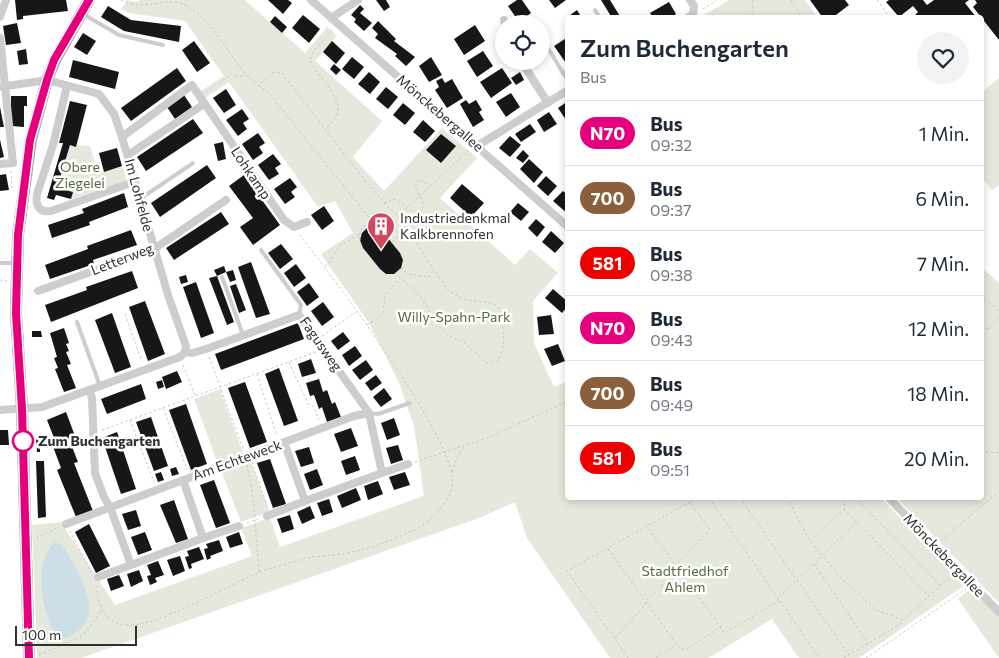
<!DOCTYPE html>
<html lang="de">
<meta charset="utf-8">
<style>
:root{--surface:#fff;--page:#f2f2f3;--text:#1f2937;--muted:#747a83;--line:#e0e1e3}
body{margin:0;font-family:Commissioner,sans-serif;background:var(--page);color:var(--text);height:100vh;display:flex;flex-direction:column;font-size:19px;white-space:nowrap}
*{box-sizing:border-box;margin:0}
p{font-size:16px;color:var(--muted)}
.icon{flex:none;width:28px;height:28px;fill:none;stroke:currentColor;stroke-width:2;stroke-linecap:round;stroke-linejoin:round}
.map{position:relative;flex:1;overflow:hidden}
.sheet{position:absolute;left:565px;top:15px;width:419px;height:485px;display:flex;flex-direction:column;background:var(--surface);border-radius:5px;box-shadow:0 2px 8px #0003}
.sheet>*{flex:none}
.badge{padding:0 10px;border-radius:16px;font-size:18px;line-height:32px}
.buttons{position:absolute;left:495px;top:15px;display:grid;gap:10px}
.buttons a{display:grid;place-items:center;width:55px;height:55px;border-radius:50%;background:var(--surface);box-shadow:0 2px 8px #0003;font-size:25px}
.scale{position:absolute;left:15px;bottom:12px;width:122px;box-sizing:border-box;padding-left:5px;border:2px solid #303030;border-top:0;font-size:14px;line-height:18px;white-space:nowrap;color:#303030;-webkit-text-stroke:4px #fff;paint-order:stroke}
.map>.badge{position:absolute;translate:-50% -50%;box-shadow:0 0 0 2px #fff}
.round{display:grid;place-items:center;flex:none;width:52px;height:52px;border-radius:26px;background:var(--page)}
.overview{display:flex;align-items:center;justify-content:space-between;height:85px;padding:0 15px}
h1{font-size:24px;font-weight:600;line-height:38px}
ul{padding:0;list-style:none}
li{display:flex;align-items:center;gap:15px;height:65px;padding:0 15px;border-top:1px solid var(--line)}
li div{flex:1}
li b{display:block;font-size:19px}
li em{font-style:normal}
li .badge{min-width:55px;font-weight:700;text-align:center}
.map>svg:first-child{display:block}
.green{fill:#e4e8dd}
.water{fill:#ccdfe7}
.building{fill:#171717}
.lines{fill:none;stroke-linecap:round;stroke-linejoin:round}
.path{stroke:#c7c7c7;stroke-width:1;stroke-dasharray:2.5 2.5;stroke-linecap:butt}
.service{stroke:#cdcdcd;stroke-width:4}
.minor{stroke:#cdcdcd;stroke-width:8}
.primary{stroke:#a8a8a8;stroke-width:12}
.line-casing{stroke:#fff;stroke-width:11}
.line{stroke:#e6007e;stroke-width:8}
.stop-dot{fill:#fff;stroke:#e6007e;stroke-width:2.5}
.labels{text-anchor:middle;stroke-width:5;stroke-linejoin:round;paint-order:stroke}
.street-label{font-size:14px;fill:#303030;stroke:#fff}
.park-label{font-size:14px;fill:#576743;stroke:#fff}
.poi-label{font-size:14px;fill:#303030;stroke:#fff;text-anchor:start}
.stop-label{font-size:14px;font-weight:bold;fill:#303030;stroke:#fff;text-anchor:start}
</style>
<div class="map">
<svg width="999" height="658" viewBox="0 0 999 658">
<rect width="100%" height="100%" fill="#fff"/>
<g class="green">
<polygon points="127,0 137,2 140,0 245,0 305,53 327,27 337,36 315,61 382,121 353,157 384,191 442,128 477,158 440,198 515,265 530,249 558,273 533,301 534,343 554,387 567,381 568,498 881,498 965,585 859,658 799,658 772,619 708,658 610,658 527,538 515,502 479,518 81,658 37,658 32,525 61,522 115,605 252,556 241,528 270,518 280,547 424,496 414,426 399,383 369,323 321,254 353,233 335,201 318,207 229,82 205,98 201,91 224,76 185,21 129,13 121,9"/>
<polygon points="729,0 805,0 817,17 701,17"/>
<polygon points="999,78 999,185 992,190 981,177 981,93"/>
<polygon points="70,145 90,146 98,173 122,166 127,181 71,199 73,192 57,188"/>
<polygon points="981,267 999,283 999,603 897,498 981,498"/>
<polygon points="220,389 244,456 218,464 194,399"/>
<polygon points="251,462 270,512 241,522 222,473"/>
<polygon points="972,588 999,616 999,658 958,599"/>
</g>
<path class="water" d="M 55,542 L 62,545 L 67,552 C 81,578 110,623 65,638 L 55,635 C 42,609 32,564 55,542 Z"/>
<g class="building">
<polygon points="15,0 66,0 68,11 23,16 23,19 17,20"/>
<polygon points="268,0 288,0 292,3 283,14"/>
<polygon points="376,0 386,0 390,7 384,11"/>
<polygon points="517,0 522,0 531,13 519,22 508,6"/>
<polygon points="549,0 566,0 555,8"/>
<polygon points="601,0 610,0 621,18 612,18"/>
<polygon points="810,0 845,0 849,5 832,18 823,18"/>
<polygon points="889,0 923,0 927,5 934,0 969,0 965,3 976,17 912,18 918,12 913,6 899,17 886,2"/>
<polygon points="975,0 999,0 999,40 973,7 977,3"/>
<polygon points="669,2 676,14 670,18 653,18 650,13"/>
<polygon points="360,5 364,9 360,13 372,23 364,31 354,22 356,19 351,15"/>
<polygon points="108,6 131,20 181,26 179,42 124,31 101,17"/>
<polygon points="577,10 580,15 566,18"/>
<polygon points="303,15 320,29 309,43 292,28"/>
<polygon points="275,16 287,27 282,33 270,22"/>
<polygon points="378,21 396,39 394,41 415,57 406,66 395,56 397,54 375,38 378,34 372,28"/>
<polygon points="17,23 21,43 6,45 3,26"/>
<polygon points="475,25 485,41 464,55 454,39"/>
<polygon points="83,33 96,41 87,55 74,47"/>
<polygon points="568,37 568,66 554,46"/>
<polygon points="194,41 210,63 197,72 182,50"/>
<polygon points="332,41 345,53 336,64 323,52"/>
<polygon points="26,49 28,64 19,65 17,51"/>
<polygon points="483,51 493,66 477,77 467,61"/>
<polygon points="352,57 364,67 354,79 342,69"/>
<polygon points="431,57 442,75 429,82 419,66"/>
<polygon points="73,60 119,72 115,89 69,77"/>
<polygon points="334,64 341,70 336,75 330,69"/>
<polygon points="177,68 186,81 131,121 121,108"/>
<polygon points="502,68 512,83 491,98 480,82"/>
<polygon points="369,72 380,82 370,94 358,84"/>
<polygon points="520,72 524,80 516,85 511,78"/>
<polygon points="442,78 445,83 452,79 463,98 447,108 435,90 439,87 436,81"/>
<polygon points="386,87 398,97 388,109 376,99"/>
<polygon points="226,89 236,105 224,113 213,98"/>
<polygon points="511,93 520,107 506,117 496,102"/>
<polygon points="184,95 192,107 175,119 167,107"/>
<polygon points="11,96 27,96 27,106 24,106 24,127 11,126"/>
<polygon points="466,100 469,104 476,100 482,110 479,112 484,120 473,127 460,104"/>
<polygon points="70,101 87,105 76,147 70,145 57,188 73,192 71,199 56,195 54,200 47,198 63,143 59,143"/>
<polygon points="568,101 568,123 558,108"/>
<polygon points="403,103 415,113 405,125 393,115"/>
<polygon points="0,107 4,127 0,127"/>
<polygon points="242,109 249,119 243,123 247,129 238,136 226,120"/>
<polygon points="549,112 557,124 544,132 537,120"/>
<polygon points="193,119 203,133 146,171 137,157"/>
<polygon points="423,120 435,131 425,142 413,132"/>
<polygon points="530,124 536,132 521,142 515,134"/>
<polygon points="258,133 265,143 259,147 263,153 253,160 242,144"/>
<polygon points="441,134 456,146 441,163 426,150"/>
<polygon points="510,136 521,145 510,157 499,148"/>
<polygon points="0,140 4,157 0,158"/>
<polygon points="223,142 226,159 218,161 214,144"/>
<polygon points="117,148 122,166 104,172 99,153"/>
<polygon points="523,150 529,156 523,163 516,158"/>
<polygon points="273,154 281,164 275,168 279,174 269,180 258,165"/>
<polygon points="529,159 543,172 534,183 520,169"/>
<polygon points="207,165 216,178 160,217 151,203"/>
<polygon points="6,174 9,190 0,191 0,175"/>
<polygon points="244,175 280,225 253,245 240,227 253,218 229,186"/>
<polygon points="546,176 557,186 548,196 537,186"/>
<polygon points="290,178 297,187 291,192 295,197 285,204 274,189"/>
<polygon points="462,184 484,203 471,217 450,198"/>
<polygon points="563,191 568,195 568,214 553,201"/>
<polygon points="124,193 128,207 89,222 90,225 52,238 48,225 84,213 82,209"/>
<polygon points="518,203 529,212 521,221 510,212"/>
<polygon points="324,206 334,221 322,230 311,215"/>
<polygon points="221,212 229,224 174,260 166,248"/>
<polygon points="536,219 545,227 537,237 528,228"/>
<polygon points="368,227 377,227 383,232 400,253 403,260 401,268 394,274 386,274 380,269 363,248 360,240 362,233"/>
<polygon points="131,230 137,245 93,260 94,264 50,279 45,265 88,249 87,246"/>
<polygon points="551,231 564,243 555,253 542,242"/>
<polygon points="281,244 293,259 280,269 268,253"/>
<polygon points="251,262 270,314 256,318 238,267"/>
<polygon points="296,264 306,278 294,287 284,273"/>
<polygon points="224,266 226,272 233,270 236,280 230,282 226,272 217,276 214,270"/>
<polygon points="132,271 138,288 51,322 45,305 87,290 86,287"/>
<polygon points="186,275 188,282 181,284 179,277"/>
<polygon points="217,276 234,322 227,325 209,278"/>
<polygon points="196,282 214,333 201,338 183,287"/>
<polygon points="309,283 319,297 307,306 297,292"/>
<polygon points="236,284 246,310 239,313 230,286"/>
<polygon points="553,289 568,302 568,306 562,313 545,298"/>
<polygon points="145,301 165,354 148,361 129,307"/>
<polygon points="323,302 334,317 322,326 311,311"/>
<polygon points="112,313 131,367 115,373 95,320"/>
<polygon points="551,315 554,334 539,335 537,317"/>
<polygon points="298,323 304,339 221,370 215,354"/>
<polygon points="64,328 69,343 66,344 69,351 66,352 71,364 67,365 76,388 64,392 55,369 58,368 54,358 57,357 50,333"/>
<polygon points="32,331 41,331 42,337 32,337"/>
<polygon points="343,332 350,341 338,350 331,341"/>
<polygon points="558,344 565,361 552,366 544,349"/>
<polygon points="355,346 362,356 349,366 342,355"/>
<polygon points="311,359 316,373 302,377 298,364"/>
<polygon points="366,360 373,370 360,380 352,370"/>
<polygon points="279,368 298,421 284,426 265,374"/>
<polygon points="177,371 182,382 166,389 162,377"/>
<polygon points="376,375 382,383 371,391 365,383"/>
<polygon points="319,379 323,392 327,390 332,404 335,402 341,417 327,422 322,407 319,409 314,395 310,396 306,383"/>
<polygon points="162,380 164,387 158,389 156,382"/>
<polygon points="245,382 267,442 250,448 228,388"/>
<polygon points="141,384 146,399 107,414 101,399"/>
<polygon points="384,388 392,399 381,407 373,397"/>
<polygon points="186,404 207,464 191,470 169,410"/>
<polygon points="66,412 75,436 69,439 78,462 74,463 93,511 76,517 57,470 61,468 52,444 56,443 47,420"/>
<polygon points="151,417 168,466 154,471 136,422"/>
<polygon points="394,418 400,435 387,440 381,423"/>
<polygon points="351,428 358,446 341,452 334,434"/>
<polygon points="0,430 8,430 9,445 0,445"/>
<polygon points="117,432 136,489 121,494 102,438"/>
<polygon points="36,439 39,439 40,452 37,452"/>
<polygon points="398,445 403,460 391,464 386,448"/>
<polygon points="309,447 314,463 301,467 295,451"/>
<polygon points="355,456 360,470 346,475 341,461"/>
<polygon points="270,459 286,504 273,508 257,463"/>
<polygon points="36,461 44,461 46,517 38,518"/>
<polygon points="176,467 179,474 172,476 170,469"/>
<polygon points="317,469 323,485 310,490 304,474"/>
<polygon points="161,472 164,480 158,482 155,474"/>
<polygon points="405,472 410,485 394,490 389,477"/>
<polygon points="214,480 230,523 216,528 200,485"/>
<polygon points="378,481 383,494 368,500 364,486"/>
<polygon points="356,488 361,500 342,508 337,496"/>
<polygon points="329,499 333,512 322,516 317,503"/>
<polygon points="174,500 188,539 176,543 160,505"/>
<polygon points="310,506 315,518 302,524 297,512"/>
<polygon points="136,510 141,526 128,530 122,514"/>
<polygon points="290,515 294,529 282,533 277,519"/>
<polygon points="89,524 110,566 96,573 75,532"/>
<polygon points="145,532 152,550 138,555 131,537"/>
<polygon points="239,532 243,544 230,548 226,537"/>
<polygon points="219,540 223,551 210,556 211,558 207,560 204,549 208,548 206,544"/>
<polygon points="199,547 204,559 191,564 192,568 189,569 185,557 189,556 187,551"/>
<polygon points="180,556 185,571 173,576 167,560"/>
<polygon points="158,561 164,575 155,578 157,582 150,585 147,576 151,575 147,565"/>
<polygon points="139,570 143,581 131,587 127,574"/>
<polygon points="119,575 124,586 111,591 107,579"/>
</g>
<g class="lines">
<g class="path">
<path d="M 121,0 C 142,11 158,0 177,2 C 210,13 224,49 245,73 C 252,82 263,87 271,96 L 376,226"/>
<polyline points="753,0 752,12 755,18"/>
<polyline points="791,0 802,18"/>
<polyline points="877,0 890,18"/>
<polyline points="184,5 188,0"/>
<polyline points="703,9 717,0"/>
<polyline points="261,83 274,72 282,73 366,182 397,216"/>
<polyline points="206,92 232,74 240,77 245,75"/>
<path d="M 327,127 C 356,104 319,82 310,60 L 313,52 L 332,30"/>
<polyline points="11,171 12,188"/>
<polyline points="384,203 395,199 412,211 420,212 424,206 414,184 419,180 430,185"/>
<polyline points="360,240 359,235 363,226 372,224 377,227"/>
<polyline points="392,242 406,230"/>
<polyline points="325,266 330,262 339,246 359,235"/>
<polyline points="401,268 409,274 429,277 434,270"/>
<path d="M 395,273 L 422,298 L 435,322 L 447,335 L 465,343 L 486,363 L 498,360 C 507,346 504,322 498,307 C 489,301 484,302 474,301 C 464,300 455,295 447,289 L 398,216 L 469,150"/>
<polyline points="0,280 7,281"/>
<polyline points="981,296 999,311"/>
<polyline points="125,314 142,362"/>
<polyline points="367,325 383,314 385,295 400,279"/>
<polyline points="981,330 989,328 999,317"/>
<polyline points="322,336 356,312"/>
<polyline points="209,357 243,449"/>
<path d="M 289,362 C 295,377 302,389 308,404 L 313,406 L 319,420"/>
<polyline points="183,365 195,396"/>
<polyline points="257,374 277,436"/>
<polyline points="163,408 187,469"/>
<polyline points="130,420 154,482"/>
<polyline points="102,430 316,352"/>
<polyline points="981,451 999,453"/>
<polyline points="252,462 267,506"/>
<polyline points="415,462 490,437 568,401"/>
<polyline points="247,465 253,497 259,572"/>
<polyline points="452,472 457,457 464,447"/>
<polyline points="709,498 819,658"/>
<polyline points="740,498 849,655"/>
<polyline points="787,498 810,541 842,579 876,610 904,620"/>
<polyline points="845,498 856,498 940,585"/>
<polyline points="845,499 844,509 929,596"/>
<polyline points="247,523 260,518"/>
<polyline points="646,525 725,633 777,602 780,596 857,522"/>
<polyline points="70,531 91,572"/>
<polyline points="36,538 59,527"/>
<polyline points="810,541 844,509"/>
<polyline points="941,541 999,491"/>
<polyline points="608,549 680,649 685,650 721,627"/>
<polyline points="814,564 868,643"/>
<path d="M 96,585 C 99,607 102,622 127,625 C 154,629 232,583 260,572 C 275,567 292,562 307,558 C 322,555 338,556 352,552 C 374,548 396,538 416,529 C 430,522 449,503 452,487 C 462,446 329,272 299,234"/>
<polyline points="615,638 645,605 647,599 662,586 662,583 676,569 678,563 710,529 689,502"/>
<polyline points="39,655 84,635 101,611"/>
<polyline points="628,658 567,571 697,498"/>
<polyline points="656,658 676,645"/>
<polyline points="844,658 897,626 952,575"/>
<polyline points="866,658 966,589"/>
</g>
<g class="service">
<polyline points="595,10 600,18"/>
<polyline points="83,14 119,35 163,45"/>
<polyline points="548,48 563,73"/>
<polyline points="568,71 563,73 568,80"/>
<polyline points="140,199 193,163"/>
<polyline points="261,250 301,305 299,315"/>
<polyline points="0,263 16,263"/>
<polyline points="222,277 243,335"/>
<polyline points="77,322 100,386"/>
<polyline points="369,413 378,414 410,403"/>
</g>
<g class="minor">
<polyline points="311,0 568,227"/>
<polyline points="0,17 6,0"/>
<polyline points="331,18 358,0"/>
<polyline points="687,18 693,14 694,6 690,0"/>
<polyline points="504,20 505,24"/>
<polyline points="0,38 13,163 0,164"/>
<polyline points="521,61 548,103"/>
<path d="M 67,86 L 53,145 L 37,194 C 35,205 39,213 51,211 L 134,182"/>
<polyline points="0,87 47,80 99,94 114,114 122,137 168,295 186,346 185,352"/>
<polyline points="122,137 192,85 284,220 294,227 307,222"/>
<polyline points="477,146 568,90"/>
<polyline points="128,155 204,104"/>
<polyline points="38,291 154,249 226,200"/>
<polyline points="185,352 192,353 206,349 299,315 369,413 382,473 305,501 284,442"/>
<polyline points="89,390 92,398 95,473 104,497 110,507 131,565 203,538 183,480"/>
<polyline points="0,410 42,407 180,357 185,352"/>
<polyline points="382,473 408,464"/>
<polyline points="889,498 999,612"/>
<polyline points="267,516 305,501"/>
<polyline points="66,524 354,416 369,413"/>
<polyline points="203,538 239,526"/>
<polyline points="98,577 131,565"/>
</g>
<polyline class="primary" points="29,658 22,409 16,313 18,235 31,140 47,80 55,60 89,0"/>
</g>
<g class="lines">
<g class="line-casing">
<polyline id="line" points="29,658 22,409 16,313 18,235 30,140 47,80 54,60 89,0"/>
</g>
<use href="#line" class="line"/>
</g>
<defs>
<g id="building-pin" transform="scale(1.4375)"><path d="M0 17L-7.5 6A9.5 9.5 0 1 1 7.5 6Z" fill="#d14960" stroke="#fff"/><path d="M-4-6H4V6H1V3H-1V6H-4ZM-2.5-4.3h1.7v1.8h-1.7ZM.8-4.3h1.7v1.8H.8ZM-2.5-1h1.7V.8h-1.7ZM.8-1h1.7V.8H.8Z" fill="#fff"/></g>
</defs>
<g fill-rule="evenodd">
<use href="#building-pin" x="381" y="226"/>
</g>
<circle class="stop-dot" cx="23" cy="441" r="10"/>
<g class="labels">
<g class="street-label">
<text transform="translate(440 113) rotate(41)" y="5">Mönckebergallee</text>
<text transform="translate(251 173) rotate(56)" y="5">Lohkamp</text>
<text transform="translate(139 195) rotate(75)" y="5">Im Lohfelde</text>
<text transform="translate(122 259) rotate(-21)" y="5">Letterweg</text>
<text transform="translate(321 344) rotate(55)" y="5">Fagusweg</text>
<text transform="translate(237 460) rotate(-20)" y="5">Am Echteweck</text>
<text transform="translate(944 555) rotate(46)" y="5">Mönckebergallee</text>
</g>
<g class="park-label">
<text x="80" y="172">Obere<tspan x="80" dy="16">Ziegelei</tspan></text>
<text x="454" y="322">Willy-Spahn-Park</text>
<text x="685" y="576">Stadtfriedhof<tspan x="685" dy="16">Ahlem</tspan></text>
</g>
<g class="poi-label">
<text x="400" y="223">Industriedenkmal<tspan x="400" dy="16">Kalkbrennofen</tspan></text>
</g>
<g class="stop-label">
<text x="38" y="446">Zum Buchengarten</text>
</g>
</g>
</svg>
<div class="buttons">
<a><svg class="icon" aria-label="locate" viewBox="0 0 24 24"><circle cx="12" cy="12" r="6"/><path d="M12 2v4M12 18v4M2 12h4M18 12h4"/></svg></a>
</div>
<div class="scale">100 m</div>
<section class="sheet">
<div class="overview"><div><h1>Zum Buchengarten</h1><p>Bus</p></div><a class="round"><svg class="icon" aria-label="heart" viewBox="0 0 24 24"><path d="M12 20l-8-8c-3-5 5-10 8-4 3-6 11-1 8 4z"/></svg></a></div>
<ul>
<li><span class="badge" style="background:#e6007e;color:#fff">N70</span><div><b>Bus</b><p>09:32</p></div><em>1 Min.</em></li>
<li><span class="badge" style="background:#8b5e3c;color:#fff">700</span><div><b>Bus</b><p>09:37</p></div><em>6 Min.</em></li>
<li><span class="badge" style="background:#e00;color:#fff">581</span><div><b>Bus</b><p>09:38</p></div><em>7 Min.</em></li>
<li><span class="badge" style="background:#e6007e;color:#fff">N70</span><div><b>Bus</b><p>09:43</p></div><em>12 Min.</em></li>
<li><span class="badge" style="background:#8b5e3c;color:#fff">700</span><div><b>Bus</b><p>09:49</p></div><em>18 Min.</em></li>
<li><span class="badge" style="background:#e00;color:#fff">581</span><div><b>Bus</b><p>09:51</p></div><em>20 Min.</em></li>
</ul>
</section>
</div>
